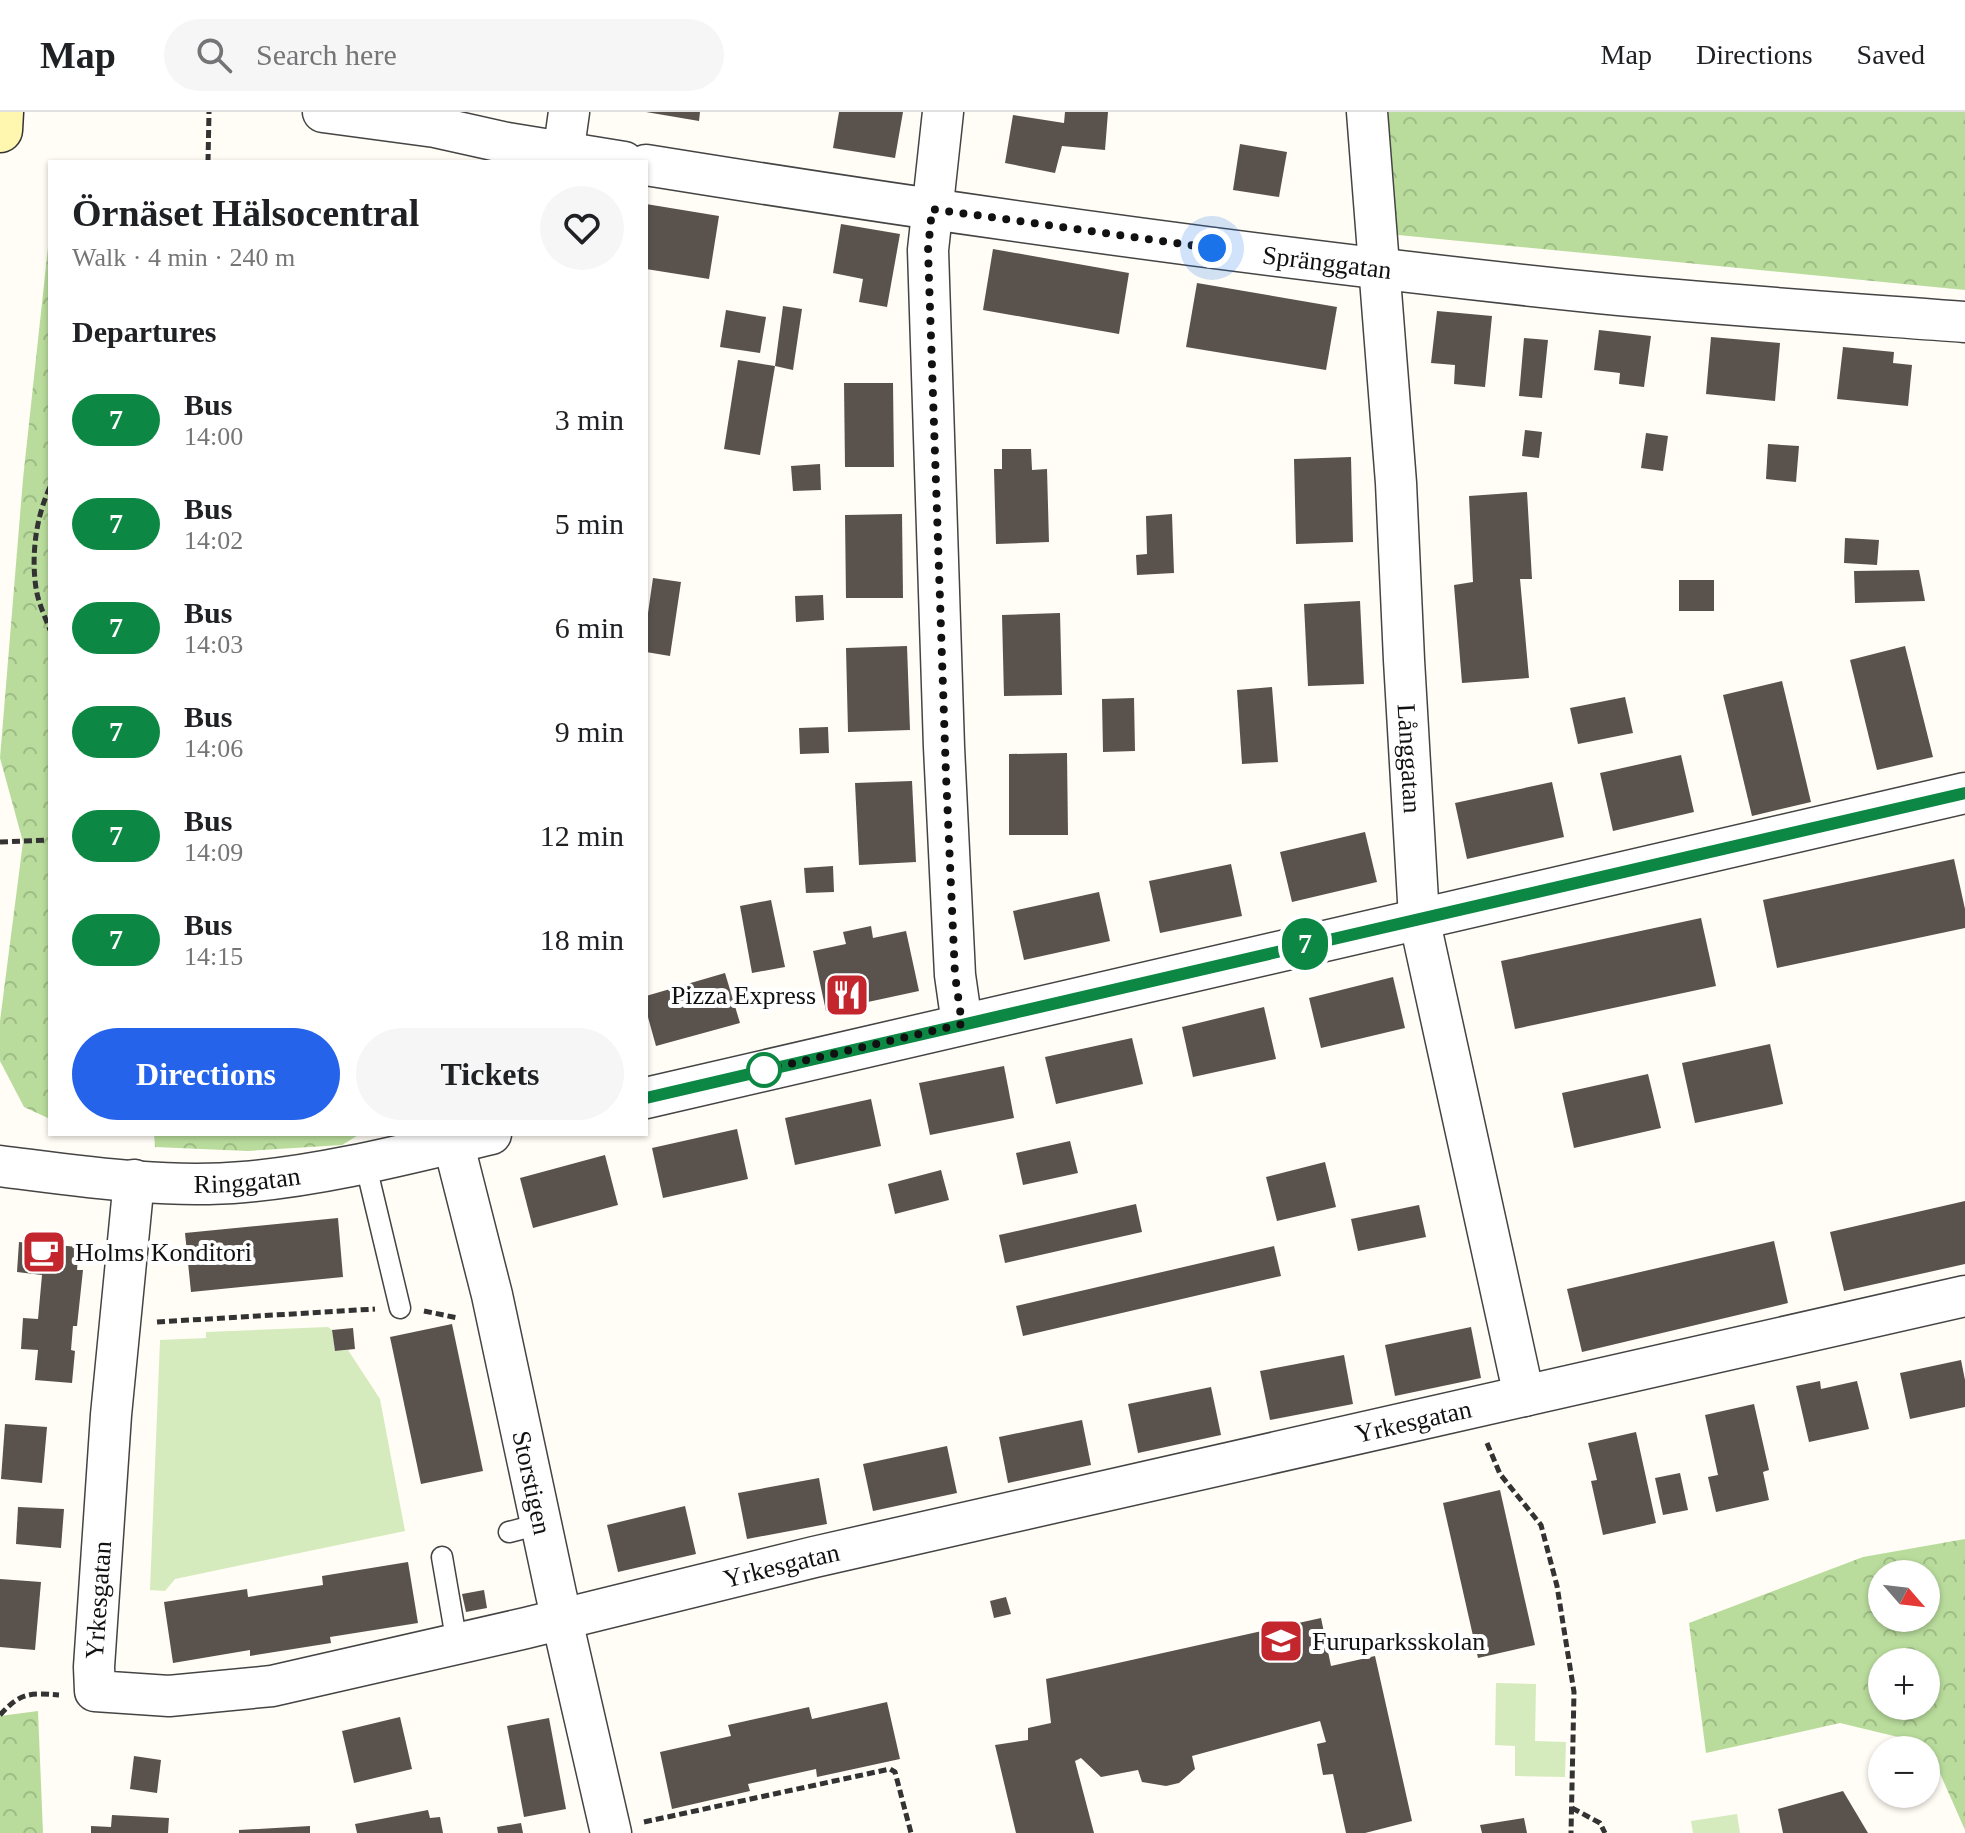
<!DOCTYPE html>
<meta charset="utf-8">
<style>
:root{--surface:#fff;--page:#f6f6f6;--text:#202124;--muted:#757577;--line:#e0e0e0;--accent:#2563eb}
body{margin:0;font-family:"Times New Roman",serif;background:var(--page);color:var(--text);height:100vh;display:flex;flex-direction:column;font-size:30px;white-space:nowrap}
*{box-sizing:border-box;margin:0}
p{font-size:26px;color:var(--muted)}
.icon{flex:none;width:44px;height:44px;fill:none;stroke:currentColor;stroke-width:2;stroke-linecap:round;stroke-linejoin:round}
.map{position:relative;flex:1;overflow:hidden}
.details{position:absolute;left:48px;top:48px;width:600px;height:976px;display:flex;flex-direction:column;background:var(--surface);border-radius:0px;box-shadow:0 2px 6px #0004}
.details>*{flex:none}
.badge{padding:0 16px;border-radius:26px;font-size:28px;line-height:52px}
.needle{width:52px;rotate:118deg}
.buttons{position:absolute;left:1868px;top:1448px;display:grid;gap:16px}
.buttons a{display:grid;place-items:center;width:72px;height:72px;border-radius:50%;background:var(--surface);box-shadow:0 2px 6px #0004;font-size:40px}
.you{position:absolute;width:40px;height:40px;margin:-20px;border:6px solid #fff;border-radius:50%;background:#1a73e8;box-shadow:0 0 0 12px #1a73e833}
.map>.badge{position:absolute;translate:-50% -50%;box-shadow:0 0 0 4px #fff}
h2{padding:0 24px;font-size:30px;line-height:72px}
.round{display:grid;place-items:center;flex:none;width:84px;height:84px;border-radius:42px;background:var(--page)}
.headline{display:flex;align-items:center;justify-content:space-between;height:136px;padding:0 24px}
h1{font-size:38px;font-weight:700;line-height:60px}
.primary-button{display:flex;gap:16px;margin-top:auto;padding:16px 24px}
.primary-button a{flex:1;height:92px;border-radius:48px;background:var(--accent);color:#fff;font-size:32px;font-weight:700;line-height:92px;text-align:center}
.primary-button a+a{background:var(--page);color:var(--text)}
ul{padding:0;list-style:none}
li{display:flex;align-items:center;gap:24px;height:104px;padding:0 24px}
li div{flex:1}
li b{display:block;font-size:30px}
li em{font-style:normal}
li .badge{min-width:88px;font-weight:700;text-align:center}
header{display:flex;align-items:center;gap:48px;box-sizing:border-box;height:112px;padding:0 40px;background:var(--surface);border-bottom:2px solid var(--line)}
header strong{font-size:38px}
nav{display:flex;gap:44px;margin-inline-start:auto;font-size:28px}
.search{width:560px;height:72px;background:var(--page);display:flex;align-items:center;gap:20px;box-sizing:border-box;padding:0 28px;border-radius:44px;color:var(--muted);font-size:30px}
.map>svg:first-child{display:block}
.forest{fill:url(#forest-crowns);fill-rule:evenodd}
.park{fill:#d5ebbd}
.building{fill:#5a524d}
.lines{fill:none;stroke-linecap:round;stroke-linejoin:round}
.service-casing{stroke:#444;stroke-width:23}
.minor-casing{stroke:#444;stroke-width:43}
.secondary-casing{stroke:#333;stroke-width:47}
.path{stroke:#333;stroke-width:5;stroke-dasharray:8 4;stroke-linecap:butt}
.service{stroke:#fff;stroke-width:20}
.minor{stroke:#fff;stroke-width:40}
.secondary{stroke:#fff6b0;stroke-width:44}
.line-casing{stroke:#fff;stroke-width:18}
.line{stroke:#0c8844;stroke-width:12}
.walk{stroke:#111;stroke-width:8;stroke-dasharray:0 14.4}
.stop-dot{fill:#fff;stroke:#0c8844;stroke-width:4}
.labels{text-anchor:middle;stroke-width:8;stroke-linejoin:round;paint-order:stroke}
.street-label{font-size:26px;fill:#111;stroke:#fff}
.poi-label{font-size:26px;fill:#111;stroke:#fff;text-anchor:start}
</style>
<header>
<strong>Map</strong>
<div class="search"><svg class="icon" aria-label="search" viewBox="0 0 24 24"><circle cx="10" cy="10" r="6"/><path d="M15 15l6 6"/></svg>Search here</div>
<nav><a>Map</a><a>Directions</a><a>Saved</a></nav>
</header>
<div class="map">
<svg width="1965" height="1721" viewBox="0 0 1965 1721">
<defs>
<pattern id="forest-crowns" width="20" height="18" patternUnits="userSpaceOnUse" patternTransform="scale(2)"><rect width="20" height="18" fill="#b9dc9c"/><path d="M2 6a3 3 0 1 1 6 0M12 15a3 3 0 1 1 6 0" fill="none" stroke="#9ebc85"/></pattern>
</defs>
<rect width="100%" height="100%" fill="#fffdf5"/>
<g class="forest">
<polygon points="1388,0 1965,0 1965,178 1388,122"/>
<polygon points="49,126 50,126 50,1007 24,995 0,949 0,909 23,730 0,646 23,367"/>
<polygon points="154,1022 360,1022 342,1033 248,1039 155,1035"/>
<path d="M 1965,1427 L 1965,1718 L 1927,1632 L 1840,1611 L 1706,1641 L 1689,1511 L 1863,1445 ZM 1882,1462 L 1926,1462 L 1926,1506 L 1882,1506 ZM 1926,1550 L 1926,1594 L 1882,1594 L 1882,1550 Z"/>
<polygon points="38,1599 43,1721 0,1721 0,1604"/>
</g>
<g class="park">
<polygon points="328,1215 332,1218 335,1239 348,1238 380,1287 405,1419 175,1467 165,1479 150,1478 160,1228 206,1226 206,1220"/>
<polygon points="1496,1571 1536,1572 1535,1629 1566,1630 1565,1665 1515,1664 1515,1634 1495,1633"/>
<polygon points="1737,1702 1740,1721 1693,1721 1691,1709"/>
</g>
<g class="building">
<polygon points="646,0 700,0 699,9"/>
<polygon points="839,0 903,0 895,46 833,36"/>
<polygon points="1065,0 1108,0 1105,38 1062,34 1055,61 1005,51 1013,3 1064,11"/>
<polygon points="1240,32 1287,40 1279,85 1233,78"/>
<polygon points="646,92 719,104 709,167 646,157"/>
<polygon points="841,112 900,122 887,195 859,190 863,167 833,161"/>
<polygon points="993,137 1129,161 1119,222 983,198"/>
<polygon points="1197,171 1337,195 1326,258 1186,235"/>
<polygon points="783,194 802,197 793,258 775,254"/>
<polygon points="726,198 766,205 760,241 720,235"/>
<polygon points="1437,199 1492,204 1485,275 1454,272 1455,253 1431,251"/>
<polygon points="1599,218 1651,224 1644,275 1619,272 1620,261 1594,258"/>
<polygon points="1711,225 1780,231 1775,289 1706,282"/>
<polygon points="1524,226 1548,228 1542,286 1519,284"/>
<polygon points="1843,235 1894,240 1893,251 1912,253 1908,294 1837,287"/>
<polygon points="738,248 775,254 760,343 724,337"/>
<polygon points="844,271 893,271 894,355 845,355"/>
<polygon points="1525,318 1542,320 1539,346 1522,344"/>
<polygon points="1646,321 1668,324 1663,359 1641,356"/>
<polygon points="1768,332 1799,334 1796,370 1766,367"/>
<polygon points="1002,337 1031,337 1032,358 1047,357 1049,430 996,432 994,357 1002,357"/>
<polygon points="1351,345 1353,430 1296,432 1294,347"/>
<polygon points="820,352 821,378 793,379 791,354"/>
<polygon points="1527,380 1532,467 1520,467 1529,566 1462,571 1454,473 1473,470 1469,384"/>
<polygon points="902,402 903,486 846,486 845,403"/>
<polygon points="1172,402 1174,461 1137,463 1136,443 1147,442 1146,404"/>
<polygon points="1845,426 1879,428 1877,453 1844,451"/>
<polygon points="1919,458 1925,489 1855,491 1854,459"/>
<polygon points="653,466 681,470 670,544 646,540 646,515"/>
<rect x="1679" y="468" width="35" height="31"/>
<polygon points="823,483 824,508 796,510 795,484"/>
<polygon points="1360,489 1364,572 1308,574 1304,492"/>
<polygon points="1060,501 1062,583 1004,584 1002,503"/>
<polygon points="907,534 910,618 848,620 846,536"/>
<polygon points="1905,534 1933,645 1877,658 1850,548"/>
<polygon points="1782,569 1811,690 1752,704 1723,583"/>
<polygon points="1272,575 1278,650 1242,652 1237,578"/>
<polygon points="1625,585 1633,621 1578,632 1570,596"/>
<polygon points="1134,586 1135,639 1103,640 1102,587"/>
<polygon points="828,615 829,641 800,642 799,616"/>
<polygon points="1067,641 1068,723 1009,723 1009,642"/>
<polygon points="1681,643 1694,700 1613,719 1600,661"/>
<polygon points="912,669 916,750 859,753 855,671"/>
<polygon points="1552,670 1564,725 1467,747 1455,691"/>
<polygon points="1365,720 1377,770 1292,790 1280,740"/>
<polygon points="1954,747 1965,797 1965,816 1777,856 1763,788"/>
<polygon points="1231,752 1242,804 1160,821 1149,769"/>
<polygon points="833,754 834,780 806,781 804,756"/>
<polygon points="1099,780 1110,829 1024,848 1013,799"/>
<polygon points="771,788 785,855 752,861 740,794"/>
<polygon points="1701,806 1716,874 1515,917 1501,849"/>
<polygon points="871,814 873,826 906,819 919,879 826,899 813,839 846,832 843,820"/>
<polygon points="725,861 740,911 656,934 646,898 646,884"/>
<polygon points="1393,865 1405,916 1321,936 1309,886"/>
<polygon points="1264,895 1276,947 1193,965 1182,915"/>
<polygon points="1132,926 1143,972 1056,992 1045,945"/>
<polygon points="1770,932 1783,992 1695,1011 1682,951"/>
<polygon points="1004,954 1014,1006 930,1023 919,971"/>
<polygon points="1648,962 1661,1016 1574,1036 1562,981"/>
<polygon points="871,987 881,1034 795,1053 785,1006"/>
<polygon points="737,1017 748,1067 663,1086 652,1036"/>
<polygon points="1070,1029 1078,1061 1023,1073 1016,1041"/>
<polygon points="605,1043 618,1093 533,1116 520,1066"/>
<polygon points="1325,1050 1336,1095 1277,1109 1266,1065"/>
<polygon points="941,1058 949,1088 895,1102 888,1072"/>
<polygon points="1965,1089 1965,1152 1844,1179 1830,1120"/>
<polygon points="1136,1092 1142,1120 1005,1151 999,1123"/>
<polygon points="1419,1093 1426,1125 1358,1139 1351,1107"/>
<polygon points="338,1106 343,1165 191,1180 185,1121"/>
<polygon points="1774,1129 1788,1191 1582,1240 1567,1177"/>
<polygon points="19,1130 79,1135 77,1158 83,1158 77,1214 73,1214 71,1238 75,1239 72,1271 35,1268 38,1238 21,1237 23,1206 38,1207 42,1163 17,1160"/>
<polygon points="1274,1134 1281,1164 1023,1224 1016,1194"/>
<polygon points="452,1212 483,1359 421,1372 390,1225"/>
<polygon points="1471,1215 1481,1266 1395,1284 1385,1233"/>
<polygon points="353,1216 355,1237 335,1239 332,1218"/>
<polygon points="1344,1243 1353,1292 1270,1308 1260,1259"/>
<polygon points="1961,1248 1965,1268 1965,1295 1910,1307 1900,1261"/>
<polygon points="1820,1269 1821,1277 1857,1269 1869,1317 1809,1330 1796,1274"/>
<polygon points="1211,1275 1221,1323 1138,1341 1128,1292"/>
<polygon points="1754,1292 1769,1358 1763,1360 1769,1388 1716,1400 1708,1365 1718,1363 1705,1303"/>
<polygon points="1082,1308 1091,1353 1008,1371 999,1325"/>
<polygon points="5,1312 47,1315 42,1371 1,1367"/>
<polygon points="1636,1320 1656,1411 1603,1423 1591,1369 1597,1368 1588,1331"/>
<polygon points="947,1334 957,1381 873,1399 863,1352"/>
<polygon points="1680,1361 1688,1398 1663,1403 1655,1366"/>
<polygon points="819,1366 827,1412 747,1427 738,1381"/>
<polygon points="1500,1378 1535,1533 1478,1546 1443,1391"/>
<polygon points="685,1394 696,1442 618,1460 607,1413"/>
<polygon points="18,1395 64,1397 61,1436 16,1432"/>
<polygon points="408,1450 418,1511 330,1525 331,1531 250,1544 250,1538 173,1551 164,1490 247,1477 248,1485 323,1473 322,1464"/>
<polygon points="0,1467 41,1470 35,1538 0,1535"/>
<polygon points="484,1478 487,1496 466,1500 462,1482"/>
<polygon points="1006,1485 1011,1502 994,1506 990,1489"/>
<polygon points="1321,1506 1331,1554 1375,1544 1412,1709 1365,1721 1346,1721 1333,1662 1323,1663 1317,1632 1326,1630 1320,1609 1192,1644 1195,1657 1179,1671 1166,1674 1142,1670 1138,1658 1101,1665 1081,1646 1075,1649 1094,1721 1016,1721 995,1633 1028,1628 1028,1616 1051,1611 1046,1567"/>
<polygon points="887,1590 900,1647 817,1665 816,1657 748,1672 750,1679 672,1697 660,1640 731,1624 728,1613 809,1595 812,1607"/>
<polygon points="400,1605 412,1657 354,1671 342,1619"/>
<polygon points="549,1606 566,1697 524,1705 507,1614"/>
<polygon points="134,1644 161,1648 157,1681 130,1677"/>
<polygon points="1843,1679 1868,1721 1783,1721 1778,1697"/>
<polygon points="428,1698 430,1706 440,1705 443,1721 357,1721 355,1712"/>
<polygon points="112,1703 169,1706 168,1721 91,1721 91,1714 111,1715"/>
<polygon points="1524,1706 1527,1721 1482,1721 1480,1713"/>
<polygon points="521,1711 523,1721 498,1721 497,1715"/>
<polygon points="310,1714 310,1721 239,1721 239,1718"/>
</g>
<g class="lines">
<g class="service-casing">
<g id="service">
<polyline points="365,1050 400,1196"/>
<polyline points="509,1420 540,1412"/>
<polyline points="442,1445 457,1532"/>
</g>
</g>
<g class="minor-casing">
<g id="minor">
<polyline points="323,0 435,15 507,31 624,50"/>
<polyline points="943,0 928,138 944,635 955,863 962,912"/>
<path id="s1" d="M 1367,0 L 1396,371 L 1404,548 L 1419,806 L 1524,1284"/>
<polyline points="562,50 569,0"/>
<path id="s2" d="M 646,53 C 962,104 1280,148 1599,181 C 1721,193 1843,201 1965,210"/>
<polyline points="646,986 1965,681"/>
<path id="s3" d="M 451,1022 L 492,1183 L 556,1482 L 611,1721"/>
<path id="s4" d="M 0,1054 C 80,1064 163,1077 244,1070 C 327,1063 410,1041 491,1022"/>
<path id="s5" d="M 134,1068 L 111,1303 L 94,1555 L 95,1579 L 169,1584 L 272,1574 L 526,1516 L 814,1445 L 1965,1184"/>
</g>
</g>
<g class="secondary-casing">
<polyline id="secondary" points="0,18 1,0"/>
</g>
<g class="path">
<polyline points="208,50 209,0"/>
<path d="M 50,375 C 36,405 31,443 36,476 C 38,490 45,505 50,518"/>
<polyline points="0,730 50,728"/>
<polyline points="424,1199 458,1206"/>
<polyline points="157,1210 375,1197"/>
<polyline points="1487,1331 1500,1362 1541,1413 1557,1474 1574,1580 1571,1721"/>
<path d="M 0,1603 C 21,1580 29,1581 59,1583"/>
<polyline points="1572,1696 1600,1711 1605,1721"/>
<polyline points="644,1710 890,1657 895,1660 911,1721"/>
</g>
<use href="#service" class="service"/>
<use href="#minor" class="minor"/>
<use href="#secondary" class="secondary"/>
</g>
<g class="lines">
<g class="line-casing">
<polyline id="line" points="646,986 1965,681"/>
</g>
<use href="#line" class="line"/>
<polyline class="walk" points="764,958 962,912 955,863 946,663 928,138 932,97 1212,136"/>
</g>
<defs>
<g id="restaurant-square" transform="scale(2.3)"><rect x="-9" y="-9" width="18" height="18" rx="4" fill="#c4262e" stroke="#fff"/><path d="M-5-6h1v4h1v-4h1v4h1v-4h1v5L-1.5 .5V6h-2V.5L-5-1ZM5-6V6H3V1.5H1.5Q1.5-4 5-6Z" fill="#fff"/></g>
<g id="cafe-square" transform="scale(2.3)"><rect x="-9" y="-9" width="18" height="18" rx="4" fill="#c4262e" stroke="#fff"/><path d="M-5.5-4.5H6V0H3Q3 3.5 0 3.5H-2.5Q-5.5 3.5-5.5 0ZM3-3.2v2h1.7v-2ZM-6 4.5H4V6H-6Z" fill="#fff"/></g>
<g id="school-square" transform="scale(2.3)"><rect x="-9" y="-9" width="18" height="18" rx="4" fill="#c4262e" stroke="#fff"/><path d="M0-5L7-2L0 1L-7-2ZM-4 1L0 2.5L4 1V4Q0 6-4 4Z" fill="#fff"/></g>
</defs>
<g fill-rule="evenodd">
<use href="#restaurant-square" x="847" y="883"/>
<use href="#cafe-square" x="44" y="1140"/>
<use href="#school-square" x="1281" y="1529"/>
</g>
<circle class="stop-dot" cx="764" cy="958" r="16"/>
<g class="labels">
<g class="street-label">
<text dy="9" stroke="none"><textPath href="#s2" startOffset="688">Spränggatan</textPath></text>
<text dy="9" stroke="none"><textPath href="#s1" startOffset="648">Långgatan</textPath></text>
<text dy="9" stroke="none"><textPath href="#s4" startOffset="248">Ringgatan</textPath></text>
<text dy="9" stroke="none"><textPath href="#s5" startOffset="1862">Yrkesgatan</textPath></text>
<text dy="9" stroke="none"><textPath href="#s3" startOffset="358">Storstigen</textPath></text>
<text dy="9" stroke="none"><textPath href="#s5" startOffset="1214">Yrkesgatan</textPath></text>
<text transform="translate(98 1488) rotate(-86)" y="9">Yrkesgatan</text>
</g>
<g class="poi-label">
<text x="816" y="892" text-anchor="end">Pizza Express</text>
<text x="75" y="1149">Holms Konditori</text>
<text x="1312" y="1538">Furuparksskolan</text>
</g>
</g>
</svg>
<div class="buttons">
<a><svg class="needle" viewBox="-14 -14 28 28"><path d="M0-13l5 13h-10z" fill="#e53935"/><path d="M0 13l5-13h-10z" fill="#757577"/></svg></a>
<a>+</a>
<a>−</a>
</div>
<div class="you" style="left:1212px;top:136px"></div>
<b class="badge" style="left:1305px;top:832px;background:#0c8844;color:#fff">7</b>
<section class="details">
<div class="headline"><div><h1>Örnäset Hälsocentral</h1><p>Walk · 4 min · 240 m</p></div><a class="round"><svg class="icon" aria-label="heart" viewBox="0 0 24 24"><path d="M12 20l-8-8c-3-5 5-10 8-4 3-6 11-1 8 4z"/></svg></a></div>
<h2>Departures</h2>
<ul>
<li><span class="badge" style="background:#0c8844;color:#fff">7</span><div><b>Bus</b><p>14:00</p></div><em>3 min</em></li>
<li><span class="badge" style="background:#0c8844;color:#fff">7</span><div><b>Bus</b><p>14:02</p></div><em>5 min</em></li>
<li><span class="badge" style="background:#0c8844;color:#fff">7</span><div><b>Bus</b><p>14:03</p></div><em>6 min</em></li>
<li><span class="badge" style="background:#0c8844;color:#fff">7</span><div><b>Bus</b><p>14:06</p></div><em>9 min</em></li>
<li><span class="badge" style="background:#0c8844;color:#fff">7</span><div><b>Bus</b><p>14:09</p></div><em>12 min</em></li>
<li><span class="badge" style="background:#0c8844;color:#fff">7</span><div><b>Bus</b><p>14:15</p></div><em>18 min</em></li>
</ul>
<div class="primary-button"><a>Directions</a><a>Tickets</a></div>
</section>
</div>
